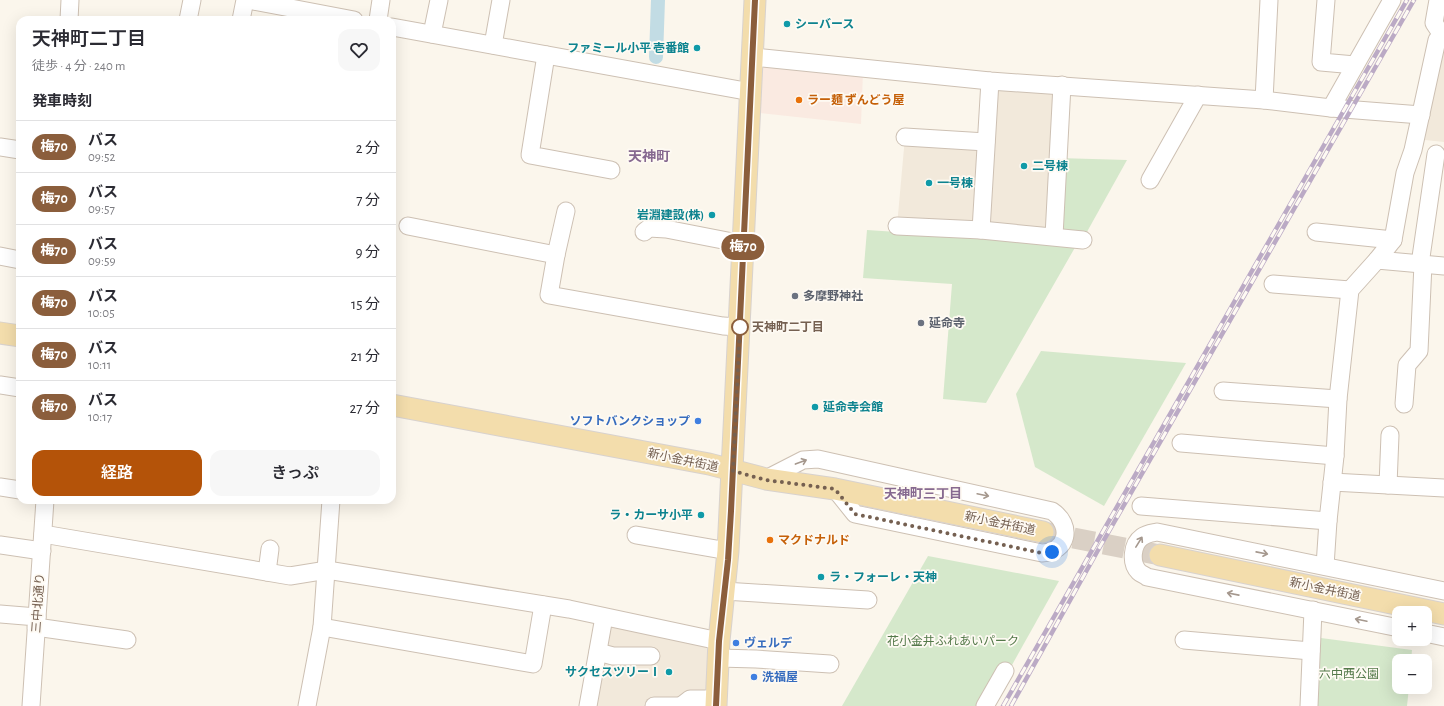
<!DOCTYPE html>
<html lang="ja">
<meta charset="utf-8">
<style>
:root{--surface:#fff;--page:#f7f7f7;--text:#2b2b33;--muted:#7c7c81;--line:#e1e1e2;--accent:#b45309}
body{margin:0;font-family:"Alegreya Sans","Noto Sans JP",sans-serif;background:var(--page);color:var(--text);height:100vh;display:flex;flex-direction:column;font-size:15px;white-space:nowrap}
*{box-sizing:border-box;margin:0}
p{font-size:13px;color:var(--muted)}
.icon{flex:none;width:22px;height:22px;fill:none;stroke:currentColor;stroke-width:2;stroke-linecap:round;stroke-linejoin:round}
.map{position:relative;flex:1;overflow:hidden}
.drawer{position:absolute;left:16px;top:16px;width:380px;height:488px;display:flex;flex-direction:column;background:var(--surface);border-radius:12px;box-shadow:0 4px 16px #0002}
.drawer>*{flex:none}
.badge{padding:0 8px;border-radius:13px;font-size:14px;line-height:26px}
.fabs{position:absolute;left:1392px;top:606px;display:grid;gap:8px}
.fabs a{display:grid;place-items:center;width:40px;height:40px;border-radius:8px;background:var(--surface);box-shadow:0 4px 16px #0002;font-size:20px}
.you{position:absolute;width:20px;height:20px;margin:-10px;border:3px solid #fff;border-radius:50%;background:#1a73e8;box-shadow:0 0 0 6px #1a73e833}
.map>.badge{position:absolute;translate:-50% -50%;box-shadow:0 0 0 2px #fff}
h2{padding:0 16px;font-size:15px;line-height:36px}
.round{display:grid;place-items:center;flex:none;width:42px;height:42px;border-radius:12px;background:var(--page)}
.head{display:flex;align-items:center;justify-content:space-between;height:68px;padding:0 16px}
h1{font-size:19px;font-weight:600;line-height:30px}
.action{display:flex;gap:8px;margin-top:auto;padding:8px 16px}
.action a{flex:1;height:46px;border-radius:12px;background:var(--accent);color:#fff;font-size:16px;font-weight:600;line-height:46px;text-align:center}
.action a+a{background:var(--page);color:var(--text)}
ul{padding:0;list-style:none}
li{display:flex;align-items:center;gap:12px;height:52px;padding:0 16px;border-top:1px solid var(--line)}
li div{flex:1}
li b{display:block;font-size:15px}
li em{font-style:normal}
li .badge{min-width:44px;font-weight:700;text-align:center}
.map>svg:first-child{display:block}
.residential{fill:#f2e9db}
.commercial{fill:#faeae1}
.green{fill:#d5e8cb}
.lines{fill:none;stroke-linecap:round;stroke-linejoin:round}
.canal{stroke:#c2dce4;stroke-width:14}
.major-tunnel{stroke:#dad0c5;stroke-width:21;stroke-dasharray:21 10;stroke-linecap:butt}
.minor-casing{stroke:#cdc0b3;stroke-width:19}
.major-casing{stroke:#d8d2ce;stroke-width:23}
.minor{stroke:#fff;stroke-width:17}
.major{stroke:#f3ddac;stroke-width:21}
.rail-casing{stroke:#bbaac5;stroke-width:4.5}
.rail{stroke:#fefaf3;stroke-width:3;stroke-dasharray:9;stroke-linecap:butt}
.oneway{stroke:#a5988e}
.line-casing{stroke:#fff;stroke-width:9}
.line{stroke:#8b5e3c;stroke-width:6}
.walk{stroke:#756051;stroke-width:4;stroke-dasharray:0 7.2}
.culture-dot{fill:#0f9aa8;stroke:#fefaf3;stroke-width:1.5}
.food-dot{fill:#e8710a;stroke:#fefaf3;stroke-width:1.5}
.worship-dot{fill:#6b7280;stroke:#fefaf3;stroke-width:1.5}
.stop-dot{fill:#fff;stroke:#8b5e3c;stroke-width:2}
.shop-dot{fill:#3f7fe0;stroke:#fefaf3;stroke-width:1.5}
.labels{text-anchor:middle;stroke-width:3.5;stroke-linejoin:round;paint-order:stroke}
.culture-label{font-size:12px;font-weight:bold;fill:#0d838f;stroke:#fefaf3;text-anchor:start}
.food-label{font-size:12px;font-weight:bold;fill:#c56008;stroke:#fefaf3;text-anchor:start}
.worship-label{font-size:12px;font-weight:bold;fill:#5b616d;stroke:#fefaf3;text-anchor:start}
.stop-label{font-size:12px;font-weight:bold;fill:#756051;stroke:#fefaf3;text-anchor:start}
.shop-label{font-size:12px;font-weight:bold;fill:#366cbe;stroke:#fefaf3;text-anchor:start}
.street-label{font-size:12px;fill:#756051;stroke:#fefaf3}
.park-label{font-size:12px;fill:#54794a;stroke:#fefaf3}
.neighbourhood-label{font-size:13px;font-weight:bold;fill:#866990;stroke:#fefaf3}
.quarter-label{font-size:14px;font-weight:bold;fill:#866990;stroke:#fefaf3}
</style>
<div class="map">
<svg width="1444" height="706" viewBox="0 0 1444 706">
<rect width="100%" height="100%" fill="#fbf6ec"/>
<g class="residential">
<polygon points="1444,49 1444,142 1425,140 1428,117"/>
<polygon points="990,81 1062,85 1054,236 897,226 905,137 986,142"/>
<polygon points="597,620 704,643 709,649 705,706 583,706"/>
</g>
<polygon class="commercial" points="762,64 863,72 861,124 759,113"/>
<g class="green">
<polygon points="1058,158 1127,160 1083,239 1054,236"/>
<polygon points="867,230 1077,244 986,403 943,399 952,284 863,278"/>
<polygon points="1041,351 1186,363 1104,506 1035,467 1016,394"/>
<polygon points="928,556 1059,581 989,706 842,706"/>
<polygon points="1321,638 1412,650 1411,661 1399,661 1399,687 1409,687 1407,706 1313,706"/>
</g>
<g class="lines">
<polyline class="canal" points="656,57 658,0"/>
<polyline class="major-tunnel" points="1043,532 1160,555"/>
<g class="minor-casing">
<g id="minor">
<polyline points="248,0 354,20"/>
<polyline points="1326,0 1321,62 1355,65"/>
<polyline points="1438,0 1434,23 1442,35"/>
<polyline points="69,20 70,0"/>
<polyline points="188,20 192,0"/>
<polyline points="241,20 245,0"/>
<polyline points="378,20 381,0"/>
<polyline points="392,27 751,92"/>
<polyline points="432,34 439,0"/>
<polyline points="493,45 501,0"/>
<polyline points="546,55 530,155 611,170"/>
<polyline points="753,57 990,81 1264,100 1331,108 1421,115"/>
<polyline points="1264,100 1269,0"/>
<polyline points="1331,108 1392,0"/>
<polyline points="905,137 986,142"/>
<polyline points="0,147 20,150"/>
<polyline points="1150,180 1198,95"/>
<polyline points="408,226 556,255 549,295 723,326 740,327"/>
<polyline points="897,226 981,230 1083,240"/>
<polyline points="981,230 990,81"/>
<polyline points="644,232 649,228 666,229 743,244"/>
<polyline points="1316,232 1393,240"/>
<polyline points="1054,236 1062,85"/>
<polyline points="556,255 566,211"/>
<polyline points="0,256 20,260"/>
<polyline points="1377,260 1393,240 1405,173 1413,150 1437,40 1442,35 1444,35"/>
<polyline points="1420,264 1436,154"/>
<polyline points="1273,284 1350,290"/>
<polyline points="0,385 20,388"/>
<polyline points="1223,391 1338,399"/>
<polyline points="1404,404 1407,365 1419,351 1423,264"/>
<polyline points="1181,443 1335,456"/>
<path d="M 766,479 L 803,460 L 818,459 L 1052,511 C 1073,525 1068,552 1042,553 L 855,514 L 835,489"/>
<polyline points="1332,482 1444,488"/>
<polyline points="1388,485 1390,435"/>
<polyline points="0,487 20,490"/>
<polyline points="1141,506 1328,521"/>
<polyline points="43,534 290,576 327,570 569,609 719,641"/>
<polyline points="636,535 728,551"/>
<polyline points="0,545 42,551"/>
<polyline points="1325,566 1328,521 1335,456 1338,399 1350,290 1377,260 1444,266"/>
<polyline points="267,572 270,549"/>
<polyline points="724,591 868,600"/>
<polyline points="0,614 37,617"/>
<polyline points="36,627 127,640"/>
<polyline points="322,627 533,664 543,605"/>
<path d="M 1399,628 L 1147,577 C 1145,575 1141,574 1139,572 C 1130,563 1132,544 1142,537 C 1147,533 1152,533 1157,532 L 1444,591"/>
<polyline points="1425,633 1444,637"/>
<polyline points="1184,640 1311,651"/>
<polyline points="598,652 613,656 651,656"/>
<polyline points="718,658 756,659 830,664"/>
<polyline points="31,706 45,500"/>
<polyline points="307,706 322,627 331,500"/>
<polyline points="588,706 604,617"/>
<polyline points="654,706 679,706"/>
<polyline points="681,706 690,699 716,699"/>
<polyline points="985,706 1005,671"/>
<polyline points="1309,706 1313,610"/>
</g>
</g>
<g class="major-casing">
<g id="major">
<polyline points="0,333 20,336"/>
<polyline points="392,405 709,464 766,479 835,489 1043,532"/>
<polyline points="1160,555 1444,614"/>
<polyline points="716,706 719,641 728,551 755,0"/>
</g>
</g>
<use href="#minor" class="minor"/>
<use href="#major" class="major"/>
<g class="rail-casing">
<g id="rail">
<polyline points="1003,706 1407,0"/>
<polyline points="1011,706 1097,552 1414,0"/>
</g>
</g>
<use href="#rail" class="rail"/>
</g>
<defs><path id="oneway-shaft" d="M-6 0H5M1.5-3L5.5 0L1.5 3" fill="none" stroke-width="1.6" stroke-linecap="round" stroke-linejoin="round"/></defs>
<g class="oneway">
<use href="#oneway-shaft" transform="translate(801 462) rotate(-20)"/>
<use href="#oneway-shaft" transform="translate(983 495) rotate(12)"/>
<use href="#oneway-shaft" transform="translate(1139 542) rotate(-58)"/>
<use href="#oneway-shaft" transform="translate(1262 553) rotate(11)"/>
<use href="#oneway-shaft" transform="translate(1233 594) rotate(-169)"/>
<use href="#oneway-shaft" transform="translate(1361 620) rotate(-168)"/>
</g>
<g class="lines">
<g class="line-casing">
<polyline id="line" points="716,706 719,641 728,560 731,511 755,0"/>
</g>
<use href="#line" class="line"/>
<polyline class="walk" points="740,327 733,471 766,480 835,489 855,514 1042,553 1052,552"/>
</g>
<g class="culture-dot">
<circle cx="787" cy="24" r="4"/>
<circle cx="697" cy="48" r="4"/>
<circle cx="1024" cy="166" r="4"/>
<circle cx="929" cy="183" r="4"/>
<circle cx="712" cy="215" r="4"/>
<circle cx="815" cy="407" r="4"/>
<circle cx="701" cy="515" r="4"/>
<circle cx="821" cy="577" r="4"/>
<circle cx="669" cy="672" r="4"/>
</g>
<g class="food-dot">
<circle cx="799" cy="100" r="4"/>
<circle cx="770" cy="540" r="4"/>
</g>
<g class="worship-dot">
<circle cx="795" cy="296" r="4"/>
<circle cx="921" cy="323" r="4"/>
</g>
<circle class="stop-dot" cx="740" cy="327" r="8"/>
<g class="shop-dot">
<circle cx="698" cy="421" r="4"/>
<circle cx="736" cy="643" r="4"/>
<circle cx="754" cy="677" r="4"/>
</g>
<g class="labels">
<g class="culture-label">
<text x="795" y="28">シーバース</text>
<text x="689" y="52" text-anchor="end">ファミール小平 壱番館</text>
<text x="1032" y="170">二号棟</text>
<text x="937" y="187">一号棟</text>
<text x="704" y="219" text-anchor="end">岩淵建設(株)</text>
<text x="823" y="411">延命寺会館</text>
<text x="693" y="519" text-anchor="end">ラ・カーサ小平</text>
<text x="829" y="581">ラ・フォーレ・天神</text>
<text x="661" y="676" text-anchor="end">サクセスツリーⅠ</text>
</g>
<g class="food-label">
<text x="807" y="104">ラー麺 ずんどう屋</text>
<text x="778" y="544">マクドナルド</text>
</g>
<g class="worship-label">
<text x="803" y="300">多摩野神社</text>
<text x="929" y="327">延命寺</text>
</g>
<g class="stop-label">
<text x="752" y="331">天神町二丁目</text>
</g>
<g class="shop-label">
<text x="690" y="425" text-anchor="end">ソフトバンクショップ</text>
<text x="744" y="647">ヴェルデ</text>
<text x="762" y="681">洗福屋</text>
</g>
<g class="street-label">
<text transform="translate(683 460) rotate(12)" y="4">新小金井街道</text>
<text transform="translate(1000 523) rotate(12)" y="4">新小金井街道</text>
<text transform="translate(1325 589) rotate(12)" y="4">新小金井街道</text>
<text transform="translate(38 603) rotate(-86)" y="4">三中北通り</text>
</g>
<g class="park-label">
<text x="953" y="645">花小金井ふれあいパーク</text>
<text x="1349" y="678">六中西公園</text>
</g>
<g class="neighbourhood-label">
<text x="923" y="498">天神町三丁目</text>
</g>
<g class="quarter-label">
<text x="649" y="161">天神町</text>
</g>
</g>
</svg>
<div class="fabs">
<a>+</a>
<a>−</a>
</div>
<div class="you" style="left:1052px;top:552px"></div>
<b class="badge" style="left:743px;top:247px;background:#8b5e3c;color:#fff">梅70</b>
<section class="drawer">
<div class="head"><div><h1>天神町二丁目</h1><p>徒歩 · 4 分 · 240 m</p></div><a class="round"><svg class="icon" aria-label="heart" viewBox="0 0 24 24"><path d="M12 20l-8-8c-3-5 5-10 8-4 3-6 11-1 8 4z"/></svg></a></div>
<h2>発車時刻</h2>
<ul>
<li><span class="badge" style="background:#8b5e3c;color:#fff">梅70</span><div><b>バス</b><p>09:52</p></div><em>2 分</em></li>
<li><span class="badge" style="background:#8b5e3c;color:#fff">梅70</span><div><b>バス</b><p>09:57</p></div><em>7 分</em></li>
<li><span class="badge" style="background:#8b5e3c;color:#fff">梅70</span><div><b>バス</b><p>09:59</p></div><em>9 分</em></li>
<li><span class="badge" style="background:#8b5e3c;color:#fff">梅70</span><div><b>バス</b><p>10:05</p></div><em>15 分</em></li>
<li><span class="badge" style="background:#8b5e3c;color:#fff">梅70</span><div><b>バス</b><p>10:11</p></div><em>21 分</em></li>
<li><span class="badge" style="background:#8b5e3c;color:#fff">梅70</span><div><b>バス</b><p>10:17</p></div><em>27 分</em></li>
</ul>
<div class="action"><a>経路</a><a>きっぷ</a></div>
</section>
</div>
